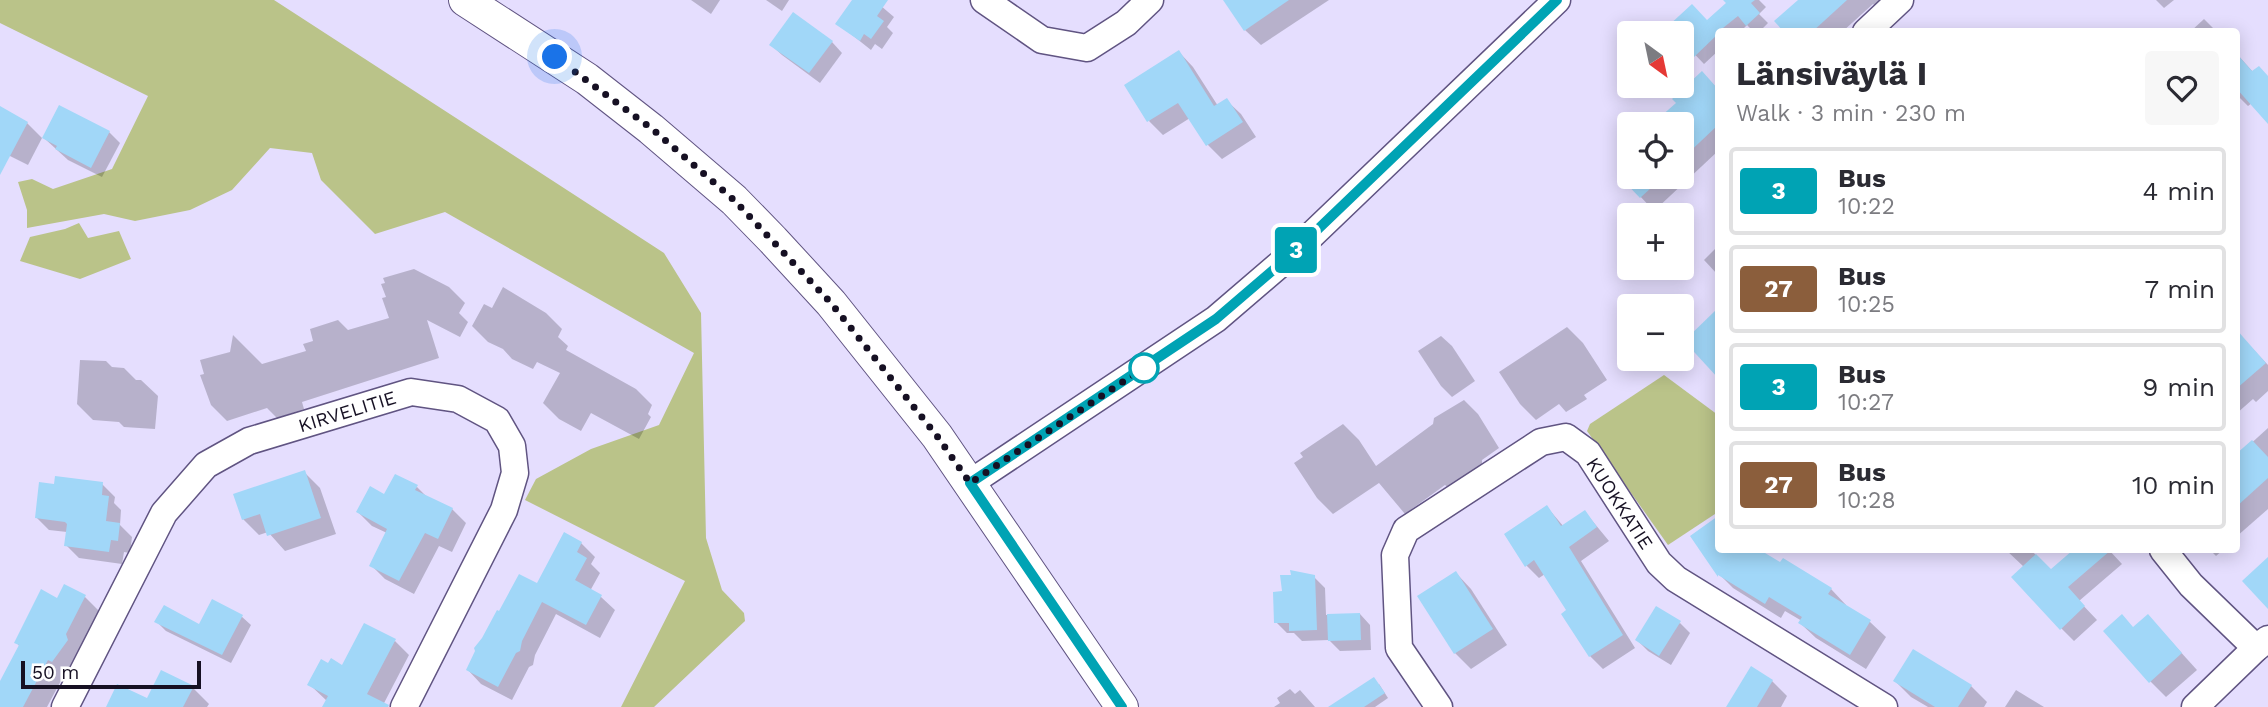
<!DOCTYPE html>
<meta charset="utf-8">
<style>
:root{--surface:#fff;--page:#f7f7f7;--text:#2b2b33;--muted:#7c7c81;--line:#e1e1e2}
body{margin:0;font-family:"Work Sans",sans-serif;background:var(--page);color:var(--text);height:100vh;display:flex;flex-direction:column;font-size:26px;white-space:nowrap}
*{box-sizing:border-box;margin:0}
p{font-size:23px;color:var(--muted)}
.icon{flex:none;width:38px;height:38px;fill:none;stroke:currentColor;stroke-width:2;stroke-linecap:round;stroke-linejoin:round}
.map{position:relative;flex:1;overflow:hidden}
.side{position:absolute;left:1715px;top:28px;width:525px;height:525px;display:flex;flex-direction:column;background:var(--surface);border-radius:7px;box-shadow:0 4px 18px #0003}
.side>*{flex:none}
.badge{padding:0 14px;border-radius:5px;font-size:24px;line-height:46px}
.needle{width:46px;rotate:147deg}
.controls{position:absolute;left:1617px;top:21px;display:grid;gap:14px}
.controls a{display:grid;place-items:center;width:77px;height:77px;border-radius:7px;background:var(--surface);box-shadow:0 4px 18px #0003;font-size:35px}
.scale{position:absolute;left:21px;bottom:18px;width:180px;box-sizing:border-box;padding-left:7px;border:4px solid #161023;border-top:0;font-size:19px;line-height:24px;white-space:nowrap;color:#161023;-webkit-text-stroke:5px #fff;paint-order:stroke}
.you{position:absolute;width:35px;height:35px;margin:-18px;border:5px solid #fff;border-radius:50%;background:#1a73e8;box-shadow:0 0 0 10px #1a73e833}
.map>.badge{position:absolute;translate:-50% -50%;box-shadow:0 0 0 4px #fff}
.round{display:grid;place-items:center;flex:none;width:74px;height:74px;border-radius:7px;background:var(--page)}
.head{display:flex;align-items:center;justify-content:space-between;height:119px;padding:0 21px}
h1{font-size:33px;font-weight:700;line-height:52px}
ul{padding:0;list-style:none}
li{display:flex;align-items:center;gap:21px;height:88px;margin:0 14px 10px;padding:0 7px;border:4px solid var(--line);border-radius:7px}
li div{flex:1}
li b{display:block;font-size:26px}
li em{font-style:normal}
li .badge{min-width:77px;font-weight:700;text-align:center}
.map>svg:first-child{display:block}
.green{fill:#bac389}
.shadow{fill:#0003}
.building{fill:#a1d7f8}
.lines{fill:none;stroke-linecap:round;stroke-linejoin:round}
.minor-casing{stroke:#605482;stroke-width:29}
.major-casing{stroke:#605482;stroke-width:34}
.minor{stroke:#fff;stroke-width:26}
.major{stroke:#fff;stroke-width:32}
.line-casing{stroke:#fff;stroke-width:16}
.line{stroke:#00a3b4;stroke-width:10}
.walk{stroke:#161023;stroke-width:7;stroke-dasharray:0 12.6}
.stop-dot{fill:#fff;stroke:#00a3b4;stroke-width:3.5}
.labels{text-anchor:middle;stroke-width:5;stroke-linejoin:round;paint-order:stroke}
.street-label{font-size:19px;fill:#161023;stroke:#fff}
</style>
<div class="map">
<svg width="2268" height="707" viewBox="0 0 2268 707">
<rect width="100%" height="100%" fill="#e5defe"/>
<g class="green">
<polygon points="0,0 274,0 664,253 701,313 706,538 722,590 744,613 745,621 654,707 621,707 685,581 525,500 536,479 591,449 659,425 694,353 445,212 375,234 321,180 312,153 270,148 232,190 190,210 135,221 104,214 27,228 27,210 18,182 32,179 53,189 112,169 148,96 0,23"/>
<polygon points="79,223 88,238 119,231 131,259 80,279 20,261 30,237 65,229"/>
<polygon points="1664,375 1718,415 1718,512 1668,545 1587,431 1590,424"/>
</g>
<g class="shadow">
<polygon points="691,0 720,0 711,14"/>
<polygon points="766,0 789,0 782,11"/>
<polygon points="854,0 874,0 894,17 887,27 893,33 882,49 875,44 871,50 837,23"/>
<polygon points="1225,0 1329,0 1261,45 1245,30"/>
<polygon points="1732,0 1759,0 1766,7 1759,14 1768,23 1759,32 1754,32 1747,25 1740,32 1718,32 1718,51 1704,64 1682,41 1682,33 1675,33 1669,27 1708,22"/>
<polygon points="1801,0 1885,0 1877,8 1873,4 1842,32 1786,32"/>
<polygon points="2156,0 2174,0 2164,8"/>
<polygon points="2204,19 2217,32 2190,32"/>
<polygon points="832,42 842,53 820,83 782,55 771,45"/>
<polygon points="1179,52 1193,67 1218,106 1226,100 1241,114 1256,137 1222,159 1208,145 1190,118 1163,135 1149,121"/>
<polygon points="2236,53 2253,72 2268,78 2268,122 2252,103 2248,106 2236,94"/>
<polygon points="1718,88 1718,151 1654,211 1623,178 1629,172 1629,177 1682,177 1682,124 1655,124 1678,103"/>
<polygon points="0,108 27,123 42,138 28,165 0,151"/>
<polygon points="109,132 120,143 102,177 68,160 44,138"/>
<polygon points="1718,246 1718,275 1704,260"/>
<polygon points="414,269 449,287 465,303 459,313 468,322 460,337 427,320 439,358 302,402 304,409 277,418 267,408 227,421 211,405 200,375 204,374 200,360 230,352 233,335 262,364 306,351 303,344 313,341 310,329 338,320 348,330 389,318 382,298 386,297 381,284 385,283 383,278"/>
<polygon points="503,287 546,313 562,329 558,337 568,346 566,350 636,389 652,405 648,414 651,417 639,439 591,413 581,431 559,419 543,403 560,373 537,362 533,369 512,359 503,349 488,342 472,326 484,304 492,308"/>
<polygon points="1711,317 1718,324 1718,375 1686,341"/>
<polygon points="1567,327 1583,343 1607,380 1584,395 1587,399 1566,412 1559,404 1536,420 1520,404 1499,372"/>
<polygon points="2236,331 2268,365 2268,391 2256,402 2253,399 2236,414"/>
<polygon points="1441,336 1452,346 1475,381 1452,397 1441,386 1418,351"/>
<polygon points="80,360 106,361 112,367 124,368 136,380 141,380 158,396 155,429 124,427 119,422 93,420 77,404"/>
<polygon points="1464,400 1478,414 1499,448 1482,460 1482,465 1451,490 1445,485 1405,514 1379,483 1333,514 1317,498 1294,463 1303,457 1300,453 1343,424 1359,440 1376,466 1433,424 1434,418"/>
<polygon points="2268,428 2268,509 2236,537 2236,457"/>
<polygon points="304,472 320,488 336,534 285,551 268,532 259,535 243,519"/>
<polygon points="102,484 115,497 114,503 121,510 120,525 132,537 130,553 124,552 122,564 79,558 66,545 67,532 49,530 36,517 55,485"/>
<polygon points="417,487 428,498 452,509 466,523 452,552 439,546 414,594 385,579 371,565 387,533 372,526 358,512"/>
<polygon points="1547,507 1564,527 1585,512 1609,541 1581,561 1635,648 1603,669 1590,656 1569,610 1545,574 1539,578 1526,565"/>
<polygon points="1718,518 1718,550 1757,550 1781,565 1831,589 1846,605 1845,607 1870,622 1886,637 1866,669 1816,638 1800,623 1802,621 1785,611 1781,618 1733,588 1717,572 1692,537"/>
<polygon points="581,543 595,557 591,564 600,573 590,591 601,597 615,610 600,638 556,614 535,655 533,665 529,667 512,700 481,684 468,670 538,586"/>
<polygon points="2006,550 2031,550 2051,571 2075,550 2109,550 2122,564 2079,601 2097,620 2074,641 2061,628 2024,567"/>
<polygon points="2210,550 2223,550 2216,556"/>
<polygon points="1456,573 1471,589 1507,645 1471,669 1455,653"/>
<polygon points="1314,577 1325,588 1326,615 1360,614 1370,625 1371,650 1340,651 1329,640 1302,641 1294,633 1287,633 1276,622 1284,593"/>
<polygon points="85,597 101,613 69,677 64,675 47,707 0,707 0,685 20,647 16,642 58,600"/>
<polygon points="241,616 251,625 231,663 166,631 157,622 200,626"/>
<polygon points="2148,616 2197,670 2166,697 2150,681"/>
<polygon points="1680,623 1690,633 1671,665 1648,651 1637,640"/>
<polygon points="395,641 409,655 382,707 329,707 327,701 309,684 329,665 343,667"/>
<polygon points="1751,669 1772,681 1787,696 1781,707 1728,707"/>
<polygon points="1895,681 1971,686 1987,702 1984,707 1928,707 1911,697"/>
<polygon points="1379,684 1388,698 1375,707 1358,707"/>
<polygon points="193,688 209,704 207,707 107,707 148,700"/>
<polygon points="1290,689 1295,694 1300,690 1315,707 1274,707 1280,703 1277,698"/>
<polygon points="2016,690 2044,707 2005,707"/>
</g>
<g class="building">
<polygon points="852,0 888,0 877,16 884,21 871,39 864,34 860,41 835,24"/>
<polygon points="1223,0 1289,0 1244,31"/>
<polygon points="1723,0 1755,0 1751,3 1760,13 1746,26 1738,16 1718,32 1718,34 1694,57 1682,43 1682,33 1672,33 1667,27 1692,4 1707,20 1726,3"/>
<polygon points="1798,0 1847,0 1812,32 1784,32 1774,21"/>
<polygon points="793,12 833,41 809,73 769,45"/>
<polygon points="1179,50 1214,106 1227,98 1243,122 1206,146 1178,103 1147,122 1124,85"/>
<polygon points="2236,53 2252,71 2259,66 2268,76 2268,124 2236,88"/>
<polygon points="1702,71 1718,89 1718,125 1682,159 1682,124 1652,124 1676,103 1672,99"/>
<polygon points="59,105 110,131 91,168 55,149 57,146 42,138"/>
<polygon points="0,106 28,122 0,175"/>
<polygon points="1620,177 1663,177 1640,198"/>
<polygon points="1718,308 1718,378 1684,341"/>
<polygon points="2236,329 2266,363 2236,389"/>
<polygon points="2252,440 2268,457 2268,478 2236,507 2236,454"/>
<polygon points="305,470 321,518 267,536 260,514 242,520 233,494"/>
<polygon points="395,474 418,485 415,490 453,508 438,539 425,533 399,581 369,566 387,529 356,512 370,486 384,494"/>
<polygon points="55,476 103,482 102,495 109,496 106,521 120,523 118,541 111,540 109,552 64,546 67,524 65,522 35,518 39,482 54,484"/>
<polygon points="1547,505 1561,526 1585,510 1597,527 1569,547 1623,635 1589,657 1561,614 1566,610 1534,560 1525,567 1504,534"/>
<polygon points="1718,516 1718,550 1760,550 1780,562 1783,558 1832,588 1828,594 1871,620 1850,655 1798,623 1802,617 1769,597 1765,604 1718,575 1718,577 1690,536"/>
<polygon points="564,532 582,542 577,552 587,558 575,580 602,595 586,625 542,602 522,641 520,651 516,653 498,687 466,670 475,651 474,648 482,638 497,610 499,611 519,574 537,583"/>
<polygon points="2073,550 2111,550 2068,587 2085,606 2060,630 2011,577 2036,554 2051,569"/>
<polygon points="2268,557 2268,609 2242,581"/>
<polygon points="1290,570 1315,575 1317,630 1289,631 1289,623 1274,623 1273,592 1282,591 1280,575 1291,575"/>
<polygon points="1456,571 1493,629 1454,654 1417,596"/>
<polygon points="64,584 86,595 66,634 68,640 52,662 48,660 23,707 0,707 0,681 19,645 14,643 41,589 57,598"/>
<polygon points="212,599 243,615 222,655 154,622 164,605 199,624"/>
<polygon points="1656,606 1681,621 1659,656 1635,640"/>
<polygon points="1360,613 1361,640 1328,641 1327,614"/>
<polygon points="2122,614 2133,627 2148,614 2182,653 2149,683 2103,631"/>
<polygon points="364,623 396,639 367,694 389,705 388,707 322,707 328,696 307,685 321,659 328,663 331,658 342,665"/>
<polygon points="1913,649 1972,685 1958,707 1935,707 1893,681"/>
<polygon points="1751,666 1773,680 1757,707 1726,707"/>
<polygon points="161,670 194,686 183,707 106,707 117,684 147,698"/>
<polygon points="1374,677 1385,693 1364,707 1328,707"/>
</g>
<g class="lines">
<g class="minor-casing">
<g id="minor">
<polyline points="984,0 1042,40 1087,48 1126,23 1150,0"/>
<polyline points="1866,32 1900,0"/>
<polyline points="970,483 1216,319 1293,253 1557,0"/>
<polyline points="2163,550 2191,585 2256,648"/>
<polyline points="65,707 164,513 206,465 249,441 411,392 458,399 497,420 512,446 515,473 504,510 404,707"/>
<polyline points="1439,707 1399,648 1395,555 1406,530 1541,442 1566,437 1588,453 1659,563 1676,579 1884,707"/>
<polyline points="2195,707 2256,648 2268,639"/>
</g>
</g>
<g class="major-casing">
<polyline id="major" points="465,0 587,79 651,129 734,200 773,240 831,303 937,436 1122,707"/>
</g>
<use href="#minor" class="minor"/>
<use href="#major" class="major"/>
</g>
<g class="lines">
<g class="line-casing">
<polyline id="line" points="1122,707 970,483 1216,319 1293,253 1557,0"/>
</g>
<use href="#line" class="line"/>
<polyline class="walk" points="555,57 651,128 734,200 831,303 937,436 970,483 1150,364 1144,368"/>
</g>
<circle class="stop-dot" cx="1144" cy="368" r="14"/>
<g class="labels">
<g class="street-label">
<text transform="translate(347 411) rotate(-17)" y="7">KIRVELITIE</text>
<text transform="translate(1620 503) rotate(57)" y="7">KUOKKATIE</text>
</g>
</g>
</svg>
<div class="controls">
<a><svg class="needle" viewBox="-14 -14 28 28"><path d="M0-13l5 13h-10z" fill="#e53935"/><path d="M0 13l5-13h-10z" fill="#7c7c81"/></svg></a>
<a><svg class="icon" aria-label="locate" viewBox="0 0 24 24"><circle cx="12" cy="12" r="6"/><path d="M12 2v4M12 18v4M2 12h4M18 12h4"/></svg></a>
<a>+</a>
<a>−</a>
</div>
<div class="scale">50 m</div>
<div class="you" style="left:555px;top:57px"></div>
<b class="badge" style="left:1296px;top:250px;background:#00a3b4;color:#fff">3</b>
<section class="side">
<div class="head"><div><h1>Länsiväylä I</h1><p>Walk · 3 min · 230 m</p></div><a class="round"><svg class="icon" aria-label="heart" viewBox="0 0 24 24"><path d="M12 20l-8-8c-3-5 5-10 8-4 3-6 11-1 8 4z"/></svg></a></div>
<ul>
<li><span class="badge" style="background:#00a3b4;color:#fff">3</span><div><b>Bus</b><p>10:22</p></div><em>4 min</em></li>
<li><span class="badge" style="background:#8b5e3c;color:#fff">27</span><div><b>Bus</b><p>10:25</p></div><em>7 min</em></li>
<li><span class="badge" style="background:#00a3b4;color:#fff">3</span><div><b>Bus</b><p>10:27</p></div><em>9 min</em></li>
<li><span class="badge" style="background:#8b5e3c;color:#fff">27</span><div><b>Bus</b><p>10:28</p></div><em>10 min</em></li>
</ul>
</section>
</div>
